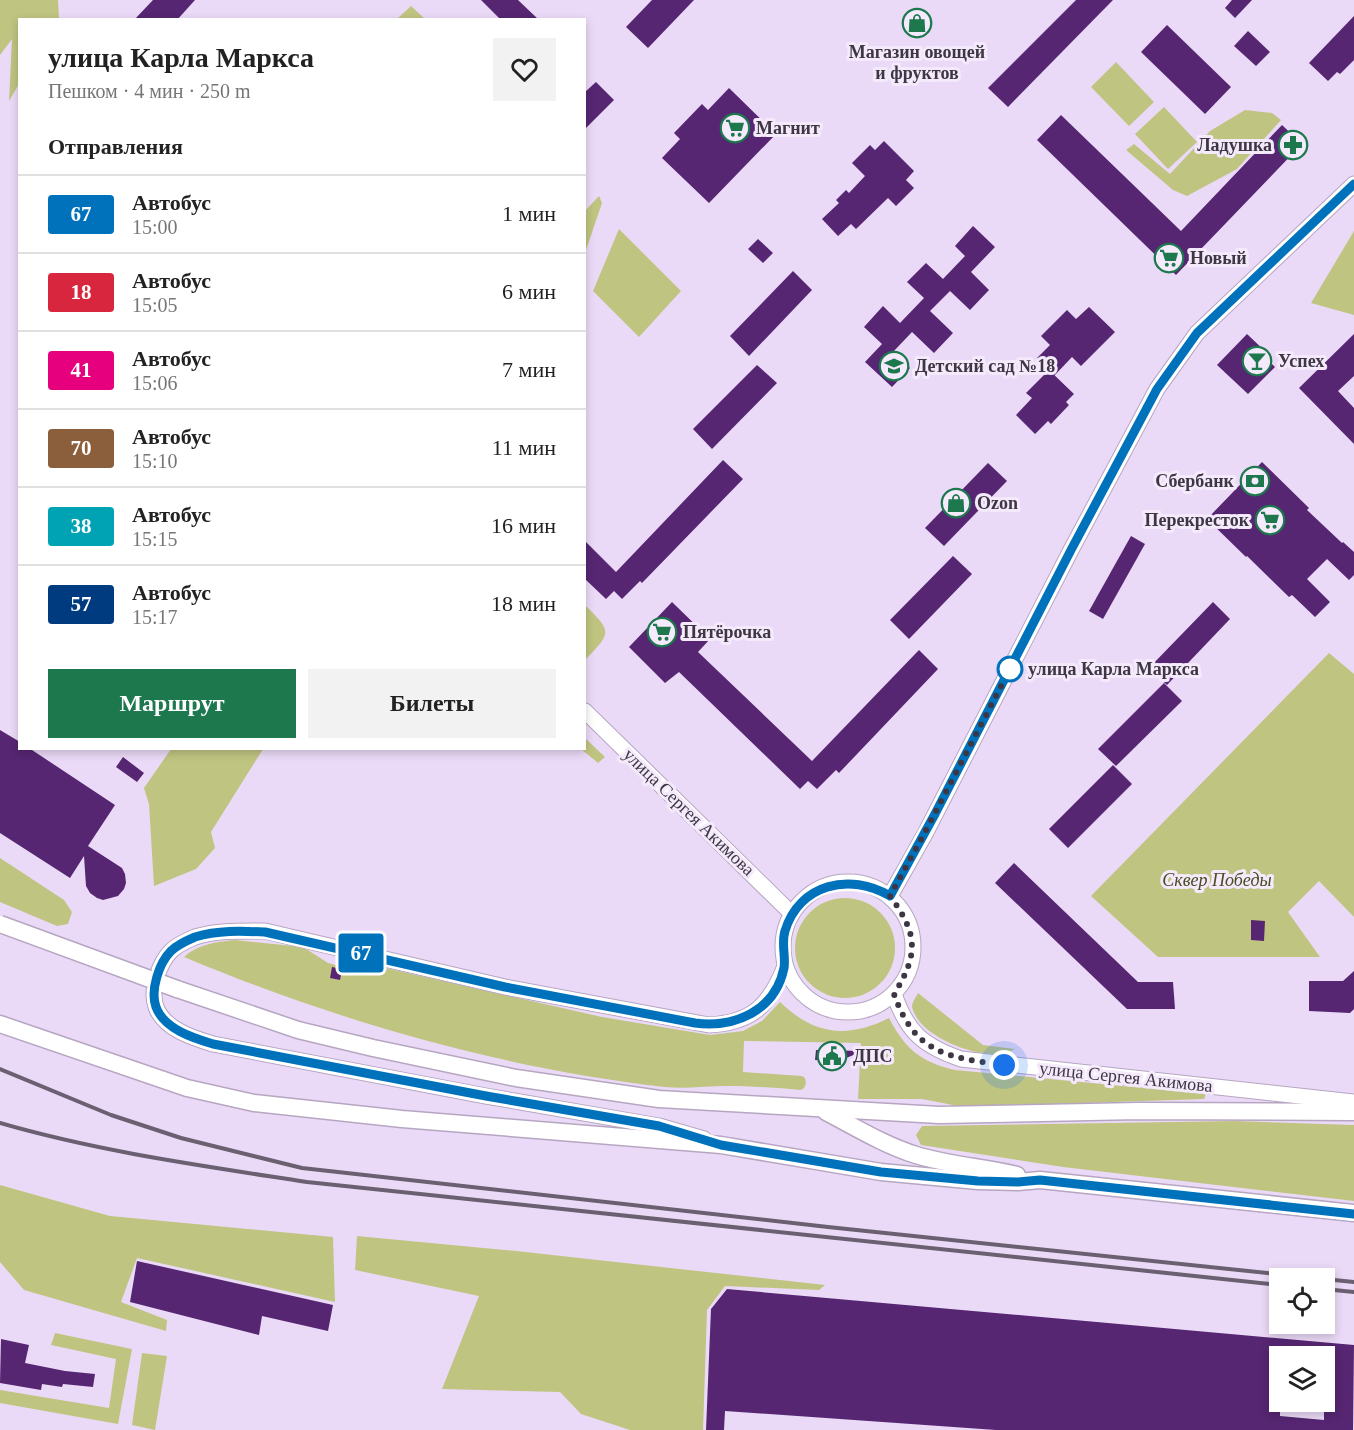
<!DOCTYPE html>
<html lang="ru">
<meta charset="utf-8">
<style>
:root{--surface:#fff;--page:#f2f2f2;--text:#222;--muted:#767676;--line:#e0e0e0;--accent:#1d784e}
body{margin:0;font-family:Georgia,serif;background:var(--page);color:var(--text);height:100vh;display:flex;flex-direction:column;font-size:22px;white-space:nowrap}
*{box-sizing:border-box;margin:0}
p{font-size:20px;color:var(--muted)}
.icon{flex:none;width:33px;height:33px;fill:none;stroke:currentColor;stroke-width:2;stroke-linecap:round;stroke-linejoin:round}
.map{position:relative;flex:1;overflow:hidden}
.drawer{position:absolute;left:18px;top:18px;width:568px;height:732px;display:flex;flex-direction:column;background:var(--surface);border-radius:0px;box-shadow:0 3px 9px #0003}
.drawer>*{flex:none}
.badge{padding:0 12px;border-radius:4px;font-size:21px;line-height:39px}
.buttons{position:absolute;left:1269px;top:1268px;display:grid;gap:12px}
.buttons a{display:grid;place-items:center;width:66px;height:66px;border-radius:0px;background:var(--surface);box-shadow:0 3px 9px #0003;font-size:30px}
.you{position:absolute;width:30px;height:30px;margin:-15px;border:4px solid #fff;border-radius:50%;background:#1a73e8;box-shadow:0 0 0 9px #1a73e833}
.map>.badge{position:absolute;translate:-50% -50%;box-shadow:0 0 0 3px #fff}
h2{padding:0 30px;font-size:22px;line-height:54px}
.round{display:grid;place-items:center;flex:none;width:63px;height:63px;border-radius:0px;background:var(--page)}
.overview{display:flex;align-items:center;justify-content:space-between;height:102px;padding:0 30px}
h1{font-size:28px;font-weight:700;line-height:45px}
.action{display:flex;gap:12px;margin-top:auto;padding:12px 30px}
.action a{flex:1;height:69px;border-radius:0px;background:var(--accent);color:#fff;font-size:24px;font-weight:700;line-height:69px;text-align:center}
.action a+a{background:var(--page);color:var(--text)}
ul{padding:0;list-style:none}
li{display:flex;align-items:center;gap:18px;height:78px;padding:0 30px;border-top:2px solid var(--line)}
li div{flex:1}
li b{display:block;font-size:22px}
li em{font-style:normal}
li .badge{min-width:66px;font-weight:700;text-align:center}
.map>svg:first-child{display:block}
.green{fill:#c0c481}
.building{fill:#562672;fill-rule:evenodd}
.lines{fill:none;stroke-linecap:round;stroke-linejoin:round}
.secondary-casing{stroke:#b6a6c1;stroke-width:17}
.primary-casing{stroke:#b6a6c1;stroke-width:19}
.secondary{stroke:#fff;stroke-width:15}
.primary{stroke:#fff;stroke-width:16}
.rail{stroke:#6a6071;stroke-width:4}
.primary-bridge-casing{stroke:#b6a6c1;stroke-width:19;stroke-linecap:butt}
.primary-bridge{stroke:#fff;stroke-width:16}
.line-casing{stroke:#fff;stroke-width:14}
.line{stroke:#0072bc;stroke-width:9}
.walk{stroke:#3e3743;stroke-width:6;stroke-dasharray:0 10.8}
.stop-dot{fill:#fff;stroke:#0072bc;stroke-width:3}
.labels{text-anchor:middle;stroke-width:6;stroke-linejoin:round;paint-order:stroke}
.poi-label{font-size:18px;font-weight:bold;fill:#3e3743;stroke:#f4eafc;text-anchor:start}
.stop-label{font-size:18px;font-weight:bold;fill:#3e3743;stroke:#f4eafc;text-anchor:start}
.street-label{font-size:18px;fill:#3e3743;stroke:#f4eafc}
.park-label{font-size:18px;font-style:italic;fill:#494b20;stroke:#f4eafc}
</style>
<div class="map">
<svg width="1354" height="1430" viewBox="0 0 1354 1430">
<rect width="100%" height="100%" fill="#ebdaf7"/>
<g class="green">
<polygon points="0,0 58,0 59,19 20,20 19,84 9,101 12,39 0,55"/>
<polygon points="411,6 425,19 397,19"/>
<polygon points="1116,62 1154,102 1129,126 1091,87"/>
<polygon points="1164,107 1197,142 1168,169 1135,134"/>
<polygon points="1245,110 1272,113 1281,120 1237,169 1187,196 1173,190 1126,150 1134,144 1170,174 1210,131"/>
<polygon points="599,196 602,203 585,253 585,211"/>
<polygon points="619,229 681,291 639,337 593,291"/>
<polygon points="1354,231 1354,315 1311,303"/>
<path d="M 585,605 C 612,632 612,632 585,660 Z"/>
<polygon points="1329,653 1354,674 1354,917 1319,881 1288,912 1320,957 1158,957 1091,896"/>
<polygon points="585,738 605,757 598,763 581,749 585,748"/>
<polygon points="171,749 263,749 211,832 215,848 196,869 154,886 149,804 144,788"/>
<polygon points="0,858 64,900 72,912 68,924 57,926 0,902"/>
<circle cx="845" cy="948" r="50"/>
<path d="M 235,940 L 303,947 L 328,963 L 347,968 L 372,965 L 602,1017 L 710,1035 L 743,1031 L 762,1021 L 780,1002 C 814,1035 847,1039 889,1018 C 905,1049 921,1062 955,1070 L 1206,1094 L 1204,1099 L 963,1107 L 922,1099 L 858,1099 L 861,1043 L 744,1041 L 743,1072 L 802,1076 L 805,1078 L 806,1083 L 804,1088 L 801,1090 C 777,1088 752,1086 728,1086 C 707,1086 685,1089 665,1087 C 500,1068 337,1021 184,957 C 198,944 216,942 235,940 Z"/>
<path d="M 918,993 L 983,1045 L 1015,1049 C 991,1064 932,1042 917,1018 C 915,1014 912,1010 912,1005 C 913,1001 916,997 918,993 Z"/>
<polygon points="1234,1121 1354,1125 1354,1201 1063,1167 921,1145 916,1135 922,1126"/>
<polygon points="0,1185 110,1216 333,1237 335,1302 137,1258 121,1302 167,1320 166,1331 24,1290 0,1262"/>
<polygon points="357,1236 516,1251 825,1285 819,1290 725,1286 707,1310 703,1430 630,1430 581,1414 560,1392 442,1389 479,1296 355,1270"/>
<polygon points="55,1333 132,1349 118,1424 0,1403 0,1390 109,1408 116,1359 51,1345"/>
<polygon points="142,1353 167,1356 155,1430 132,1425"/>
</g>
<g class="building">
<polygon points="153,0 195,0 177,20 134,20"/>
<polygon points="481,0 518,0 539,20 501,20"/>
<polygon points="652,0 694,0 648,48 626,27"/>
<polygon points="1076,0 1113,0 1008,107 988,88"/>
<polygon points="1232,0 1252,0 1235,18 1225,8"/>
<polygon points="1354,16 1354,60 1340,74 1337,72 1328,81 1309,63"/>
<polygon points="1167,25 1231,87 1205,114 1141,52"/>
<polygon points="1248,31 1270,52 1256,66 1234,46"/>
<polygon points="596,82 614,100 585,129 585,92"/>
<polygon points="729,88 776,134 709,203 662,158 680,139 674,133 702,104 708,110"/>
<polygon points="1061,115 1181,231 1282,125 1302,144 1176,275 1037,140"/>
<polygon points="884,141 914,171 906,180 914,188 896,206 888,198 856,229 851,224 838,236 822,219 839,203 836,200 846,190 849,193 865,176 852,163 870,145 875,150"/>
<polygon points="973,226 995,247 971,272 989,290 970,310 950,291 930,311 953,333 934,353 912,332 893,352 910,368 892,387 865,362 882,344 864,327 883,306 900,323 924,298 907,282 926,263 943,279 965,256 955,246"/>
<polygon points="758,239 773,253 763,263 748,249"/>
<polygon points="793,271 812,290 749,356 730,336"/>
<polygon points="1089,307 1115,332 1081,366 1072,357 1054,376 1037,358 1050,345 1041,336 1067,310 1076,319"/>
<polygon points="1247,334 1267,353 1264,356 1275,367 1248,394 1217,365"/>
<polygon points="1354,334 1354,376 1338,391 1354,408 1354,444 1299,388"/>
<polygon points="757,365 777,383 712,449 693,429"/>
<polygon points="1049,370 1074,394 1066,402 1069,405 1051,424 1048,421 1035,434 1016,415 1032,398 1026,393"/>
<polygon points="723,460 743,479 642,583 640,581 622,599 614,591 606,599 585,579 585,541 616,572"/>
<polygon points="1262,462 1309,508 1307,510 1342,543 1343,542 1354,552 1354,575 1349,580 1327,559 1307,579 1330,602 1315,617 1292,595 1289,597 1247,556 1246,557 1207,519"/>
<polygon points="988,463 1007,481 944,546 925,528"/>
<polygon points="1131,536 1145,544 1103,619 1089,611"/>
<polygon points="953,556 972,574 909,639 890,620"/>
<polygon points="672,602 710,639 698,652 812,761 919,650 938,669 839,773 836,770 817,789 808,781 800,789 679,672 665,683 629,647"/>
<polygon points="1213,602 1230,619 1167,685 1149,668"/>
<polygon points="1164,683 1182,701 1116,766 1098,749"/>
<polygon points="0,730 20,742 20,748 29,748 115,805 88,846 122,868 125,874 126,883 124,889 118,896 103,900 97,898 90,893 86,886 84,856 70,878 0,833"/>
<polygon points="123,757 144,773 137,782 116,767"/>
<polygon points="1113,765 1132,784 1068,848 1049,829"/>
<polygon points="1014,863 1138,982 1173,982 1175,1009 1127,1009 995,883"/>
<polygon points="1251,920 1265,921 1264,941 1251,940"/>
<polygon points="332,967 342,969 340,980 330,978"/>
<polygon points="1354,971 1354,1009 1350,1013 1309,1011 1309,981 1343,981"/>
<polygon points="816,1050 863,1051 839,1061 815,1060"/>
<polygon points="137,1261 333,1305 328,1331 262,1316 259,1335 130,1302"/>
<path d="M 727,1289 L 1354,1345 L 1353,1430 L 996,1430 L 725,1411 L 724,1430 L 706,1430 L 711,1309 ZM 1280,1354 L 1324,1356 L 1324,1420 L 1280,1416 Z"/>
<polygon points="1,1339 29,1345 25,1363 65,1371 95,1374 93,1387 63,1384 62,1387 42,1384 41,1390 0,1383"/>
</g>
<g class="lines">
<g class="secondary-casing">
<g id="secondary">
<polyline points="585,711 792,914"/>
<circle cx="848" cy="947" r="65"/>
<polyline points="890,896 925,834 1071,550 1157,389 1197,333 1354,184"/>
<path d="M 894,994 C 907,1032 923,1046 961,1059 L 1354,1102"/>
<path d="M 704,1139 L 659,1126 L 486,1096 L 213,1044 C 193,1038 164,1029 156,1007 C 150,990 159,963 171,951 C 176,946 188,940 195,937 C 218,930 241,931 265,931 L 505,987 L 709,1025 C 752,1023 770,1005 785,966"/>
</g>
</g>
<g class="primary-casing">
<g id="primary">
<polyline points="177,989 298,1030 373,1048 516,1078 659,1099 939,1115 1139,1111 1354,1112"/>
<polyline points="0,1024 187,1088 254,1103 402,1119 721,1145 881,1172 978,1181 1018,1182 1040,1180 1354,1213"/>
<path d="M 826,1112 C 855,1127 884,1145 916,1155 C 949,1165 983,1167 1017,1175"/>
</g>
</g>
<use href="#secondary" class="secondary"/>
<use href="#primary" class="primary"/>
<g class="rail">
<polyline points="0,1069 111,1115 181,1138 302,1168 828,1227 1315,1278"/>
<path d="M 0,1123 C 100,1152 204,1166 307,1182 L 1280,1285"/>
<polyline points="1324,1279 1354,1282"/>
<polyline points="1324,1289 1354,1292"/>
</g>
<g class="primary-bridge-casing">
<polyline id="primary-bridge" points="0,924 177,989"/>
</g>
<use href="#primary-bridge" class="primary-bridge"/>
</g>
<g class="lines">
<g class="line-casing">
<path id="line" d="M 1354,184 L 1197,333 L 1157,389 L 1071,550 L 935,814 L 890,896 C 850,872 799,884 785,931 C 781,943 786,957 784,968 C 775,1011 735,1028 695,1023 L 505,987 L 265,932 C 241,931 218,930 195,937 C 188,940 176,946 171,951 C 159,963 150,990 156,1007 C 164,1029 193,1038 213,1044 L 486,1096 L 659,1126 L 721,1145 L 881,1172 L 978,1181 L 1018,1182 L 1040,1180 L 1354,1214"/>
</g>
<use href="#line" class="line"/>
<path class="walk" d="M 1004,1065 C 947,1057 915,1054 894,994 C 919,954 918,934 890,896 L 924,834 L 1010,669"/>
</g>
<defs>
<g id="shop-ring" transform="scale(1.5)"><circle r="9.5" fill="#f4eafc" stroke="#1d784e" stroke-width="1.5"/><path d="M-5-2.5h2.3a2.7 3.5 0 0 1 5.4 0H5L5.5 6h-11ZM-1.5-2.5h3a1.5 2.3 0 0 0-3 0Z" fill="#1d784e"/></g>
<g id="supermarket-ring" transform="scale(1.5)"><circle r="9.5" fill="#f4eafc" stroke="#1d784e" stroke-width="1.5"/><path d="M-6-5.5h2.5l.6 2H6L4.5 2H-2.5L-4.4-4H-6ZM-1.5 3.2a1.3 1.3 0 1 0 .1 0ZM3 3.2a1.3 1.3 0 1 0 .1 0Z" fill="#1d784e"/></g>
<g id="pharmacy-ring" transform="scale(1.5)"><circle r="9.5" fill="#f4eafc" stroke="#1d784e" stroke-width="1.5"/><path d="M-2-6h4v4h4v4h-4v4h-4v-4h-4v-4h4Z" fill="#1d784e"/></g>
<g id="bar-ring" transform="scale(1.5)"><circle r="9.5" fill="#f4eafc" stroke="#1d784e" stroke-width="1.5"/><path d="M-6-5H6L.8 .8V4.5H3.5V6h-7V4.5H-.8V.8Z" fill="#1d784e"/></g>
<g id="school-ring" transform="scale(1.5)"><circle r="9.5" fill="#f4eafc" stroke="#1d784e" stroke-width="1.5"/><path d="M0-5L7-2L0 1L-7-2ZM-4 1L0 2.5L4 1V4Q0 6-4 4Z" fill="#1d784e"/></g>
<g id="bank-ring" transform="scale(1.5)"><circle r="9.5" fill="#f4eafc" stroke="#1d784e" stroke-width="1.5"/><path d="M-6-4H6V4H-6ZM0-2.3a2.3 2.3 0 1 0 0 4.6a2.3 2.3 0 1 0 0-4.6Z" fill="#1d784e"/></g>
<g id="civic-ring" transform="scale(1.5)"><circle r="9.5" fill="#f4eafc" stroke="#1d784e" stroke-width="1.5"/><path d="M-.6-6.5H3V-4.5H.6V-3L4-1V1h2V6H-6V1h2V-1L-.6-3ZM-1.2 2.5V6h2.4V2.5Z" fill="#1d784e"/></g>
</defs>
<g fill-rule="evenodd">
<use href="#shop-ring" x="917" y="23"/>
<use href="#supermarket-ring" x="735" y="128"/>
<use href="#pharmacy-ring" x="1293" y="145"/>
<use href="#supermarket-ring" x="1169" y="258"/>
<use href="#bar-ring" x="1257" y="361"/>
<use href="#school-ring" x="894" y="366"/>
<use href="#bank-ring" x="1255" y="481"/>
<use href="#shop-ring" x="956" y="503"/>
<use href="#supermarket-ring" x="1270" y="520"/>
<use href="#supermarket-ring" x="662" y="632"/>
<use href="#civic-ring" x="832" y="1056"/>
</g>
<circle class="stop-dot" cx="1010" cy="669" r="12"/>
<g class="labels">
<g class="poi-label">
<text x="917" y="58" text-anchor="middle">Магазин овощей<tspan x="917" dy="21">и фруктов</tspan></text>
<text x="756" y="134">Магнит</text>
<text x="1272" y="151" text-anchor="end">Ладушка</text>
<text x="1190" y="264">Новый</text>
<text x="1278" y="367">Успех</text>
<text x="915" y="372">Детский сад №18</text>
<text x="1234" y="487" text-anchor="end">Сбербанк</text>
<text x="977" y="509">Ozon</text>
<text x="1249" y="526" text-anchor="end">Перекресток</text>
<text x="683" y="638">Пятёрочка</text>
<text x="853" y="1062">ДПС</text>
</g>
<g class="stop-label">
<text x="1028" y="675">улица Карла Маркса</text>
</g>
<g class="street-label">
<text transform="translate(689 812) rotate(44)" y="6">улица Сергея Акимова</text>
<text transform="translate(1126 1077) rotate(6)" y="6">улица Сергея Акимова</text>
</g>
<g class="park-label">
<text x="1217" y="886">Сквер Победы</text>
</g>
</g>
</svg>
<div class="buttons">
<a><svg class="icon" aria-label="locate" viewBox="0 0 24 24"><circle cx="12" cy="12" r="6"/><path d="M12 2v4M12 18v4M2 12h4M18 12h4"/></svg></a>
<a><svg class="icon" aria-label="layers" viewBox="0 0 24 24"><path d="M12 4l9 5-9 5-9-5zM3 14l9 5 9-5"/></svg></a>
</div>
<div class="you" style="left:1004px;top:1065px"></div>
<b class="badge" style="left:361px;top:953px;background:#0072bc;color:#fff">67</b>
<section class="drawer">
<div class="overview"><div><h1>улица Карла Маркса</h1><p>Пешком · 4 мин · 250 m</p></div><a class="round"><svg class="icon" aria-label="heart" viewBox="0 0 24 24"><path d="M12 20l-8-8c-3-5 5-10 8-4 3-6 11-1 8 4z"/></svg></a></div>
<h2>Отправления</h2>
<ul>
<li><span class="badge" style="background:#0072bc;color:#fff">67</span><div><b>Автобус</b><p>15:00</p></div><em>1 мин</em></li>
<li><span class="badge" style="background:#d7263d;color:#fff">18</span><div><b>Автобус</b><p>15:05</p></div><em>6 мин</em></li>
<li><span class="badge" style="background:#e6007e;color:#fff">41</span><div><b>Автобус</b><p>15:06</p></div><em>7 мин</em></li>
<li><span class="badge" style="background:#8b5e3c;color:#fff">70</span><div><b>Автобус</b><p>15:10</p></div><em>11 мин</em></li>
<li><span class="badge" style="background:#00a3b4;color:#fff">38</span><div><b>Автобус</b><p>15:15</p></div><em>16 мин</em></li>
<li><span class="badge" style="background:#003b80;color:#fff">57</span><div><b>Автобус</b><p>15:17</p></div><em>18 мин</em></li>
</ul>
<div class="action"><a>Маршрут</a><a>Билеты</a></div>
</section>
</div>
